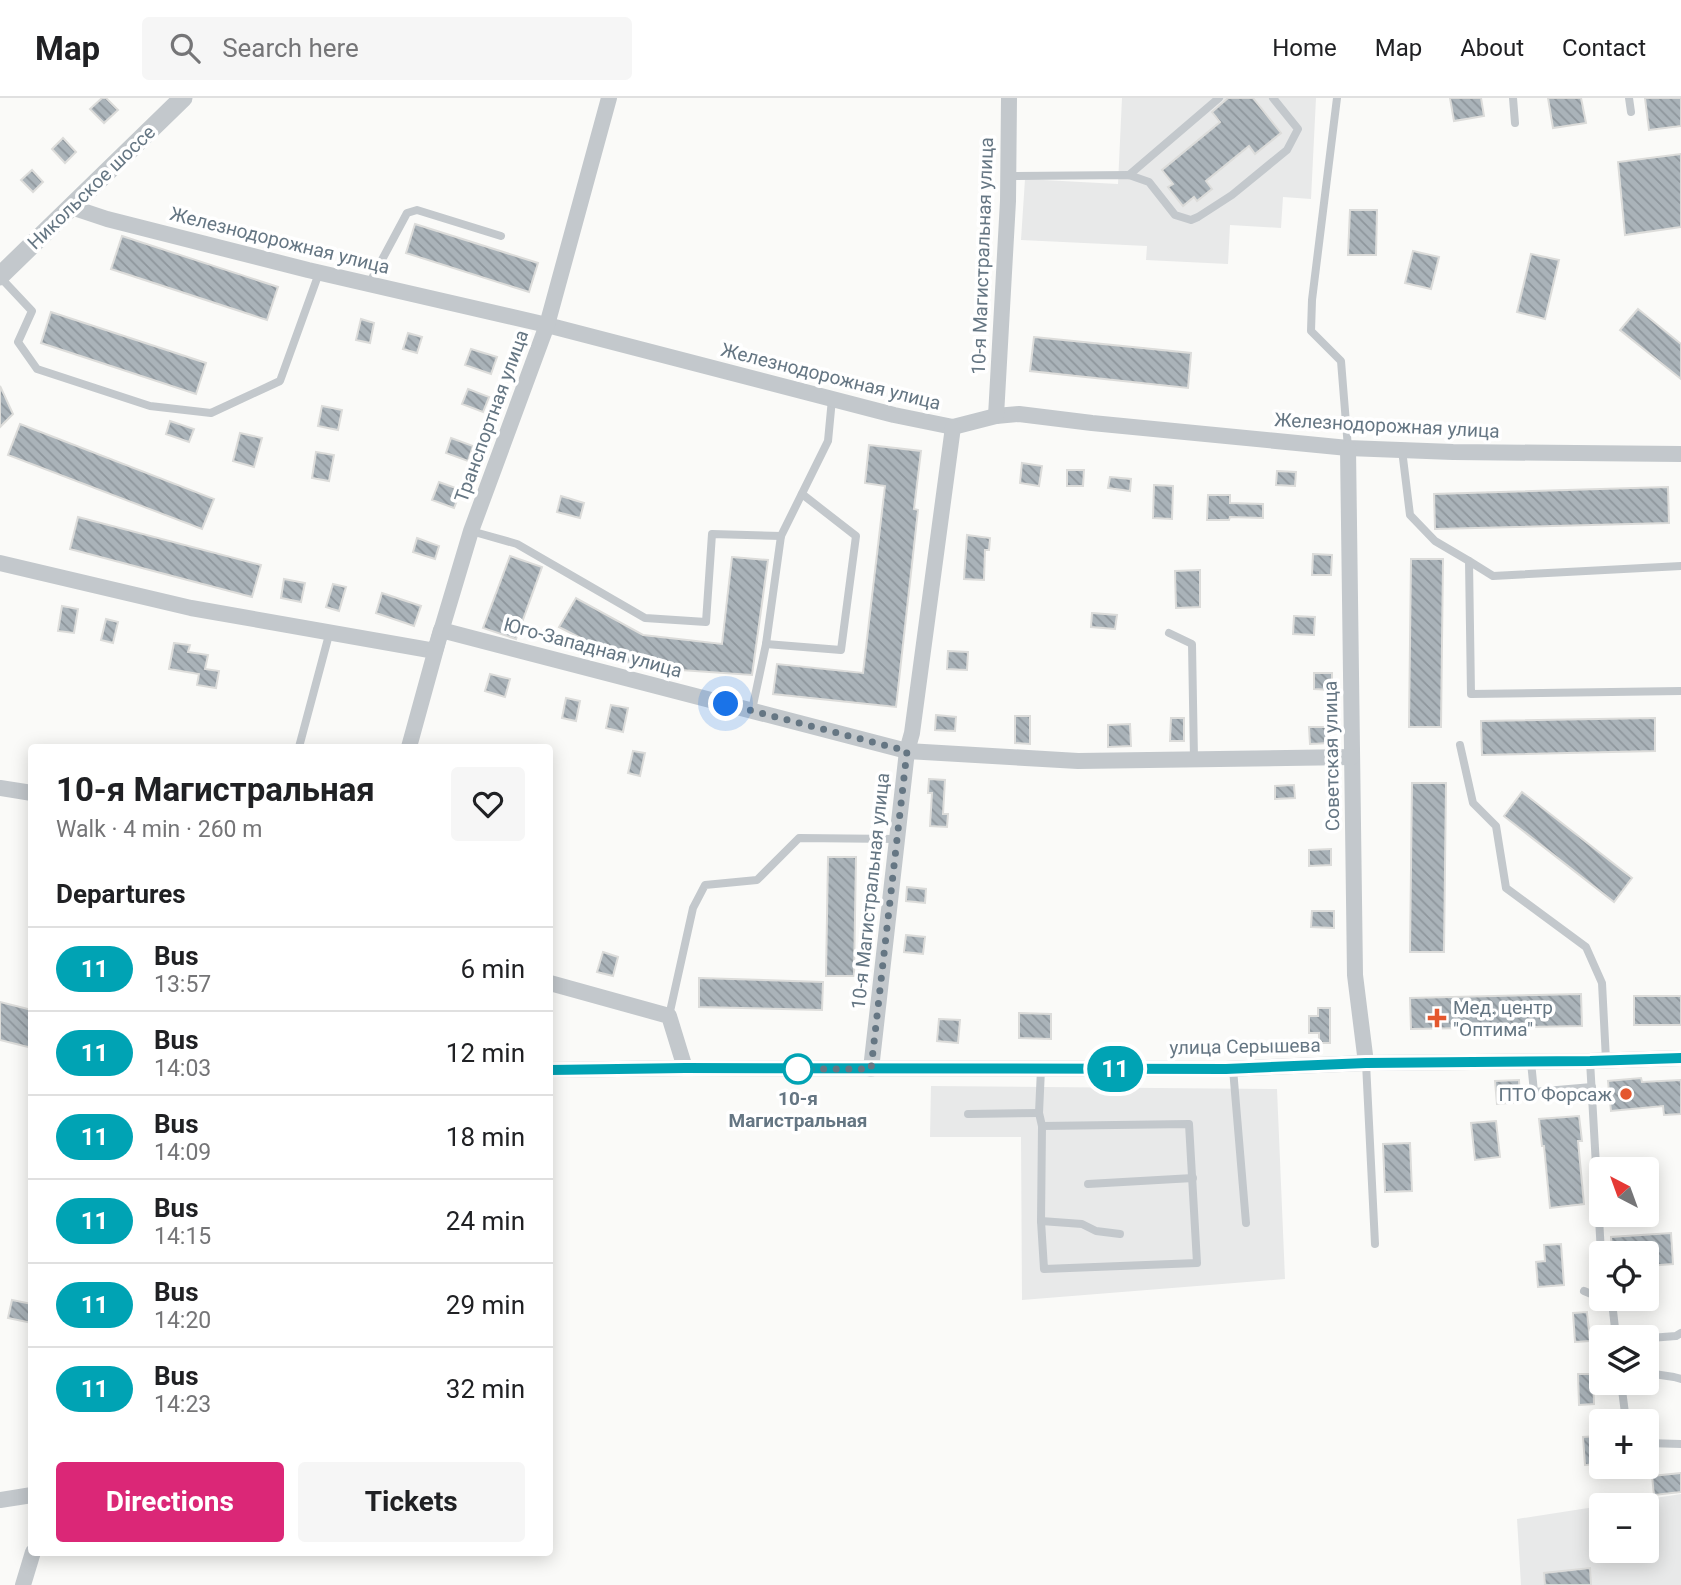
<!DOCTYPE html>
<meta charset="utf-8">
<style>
:root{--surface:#fff;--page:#f6f6f6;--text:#202124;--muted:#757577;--line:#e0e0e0;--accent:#db2777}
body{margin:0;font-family:Roboto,sans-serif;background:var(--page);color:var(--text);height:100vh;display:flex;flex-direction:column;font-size:26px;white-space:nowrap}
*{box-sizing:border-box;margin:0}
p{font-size:23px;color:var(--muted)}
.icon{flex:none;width:38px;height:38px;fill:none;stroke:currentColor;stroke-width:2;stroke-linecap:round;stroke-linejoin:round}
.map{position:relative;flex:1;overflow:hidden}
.side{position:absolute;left:28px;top:646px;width:525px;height:812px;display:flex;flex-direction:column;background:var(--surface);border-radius:7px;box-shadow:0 4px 18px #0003}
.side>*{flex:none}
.badge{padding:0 14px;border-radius:23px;font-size:24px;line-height:46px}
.needle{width:46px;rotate:319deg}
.tools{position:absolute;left:1589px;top:1059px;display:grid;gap:14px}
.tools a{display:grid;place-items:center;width:70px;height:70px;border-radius:7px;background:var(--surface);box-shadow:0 4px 18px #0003;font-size:35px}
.you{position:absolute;width:35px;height:35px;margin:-18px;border:5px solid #fff;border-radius:50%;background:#1a73e8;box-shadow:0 0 0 10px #1a73e833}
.map>.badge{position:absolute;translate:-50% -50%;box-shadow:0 0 0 4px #fff}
h2{padding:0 28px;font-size:26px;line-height:63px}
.round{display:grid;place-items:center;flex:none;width:74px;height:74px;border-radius:7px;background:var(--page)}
.headline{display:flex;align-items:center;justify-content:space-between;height:119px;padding:0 28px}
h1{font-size:33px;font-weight:700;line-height:52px}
.action{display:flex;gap:14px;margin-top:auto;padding:14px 28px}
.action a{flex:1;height:80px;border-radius:7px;background:var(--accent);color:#fff;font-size:28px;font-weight:700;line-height:80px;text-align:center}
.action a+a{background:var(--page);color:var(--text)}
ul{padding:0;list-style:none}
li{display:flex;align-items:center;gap:21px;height:84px;padding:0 28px;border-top:2px solid var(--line)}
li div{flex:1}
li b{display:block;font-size:26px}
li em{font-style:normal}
li .badge{min-width:77px;font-weight:700;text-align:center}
header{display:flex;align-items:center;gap:42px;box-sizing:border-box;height:98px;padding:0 35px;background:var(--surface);border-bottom:2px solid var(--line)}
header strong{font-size:33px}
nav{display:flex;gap:38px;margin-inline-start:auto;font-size:24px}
.search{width:490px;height:63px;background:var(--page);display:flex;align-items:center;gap:18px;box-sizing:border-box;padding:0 24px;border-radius:7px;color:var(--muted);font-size:26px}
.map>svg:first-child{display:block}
.built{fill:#e8e9e9}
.building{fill:url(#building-back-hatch);stroke:#dcdcda;stroke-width:2}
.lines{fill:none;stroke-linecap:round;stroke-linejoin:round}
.service{stroke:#c3c8cc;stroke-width:8}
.minor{stroke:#c3c8cc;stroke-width:16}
.tertiary{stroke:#c3c8cc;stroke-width:19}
.line-casing{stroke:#fff;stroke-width:16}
.line{stroke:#00a3b4;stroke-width:10}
.walk{stroke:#657683;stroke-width:7;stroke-dasharray:0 12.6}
.poi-dot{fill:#e4572e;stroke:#fff;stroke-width:2.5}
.stop-dot{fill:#fff;stroke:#00a3b4;stroke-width:3.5}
.labels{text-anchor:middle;stroke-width:7;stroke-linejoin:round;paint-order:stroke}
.street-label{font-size:19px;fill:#657683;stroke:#fff}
.poi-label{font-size:19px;fill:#657683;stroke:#fff;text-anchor:start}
.stop-label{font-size:19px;font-weight:bold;fill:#657683;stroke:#fff}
</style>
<header>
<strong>Map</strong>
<div class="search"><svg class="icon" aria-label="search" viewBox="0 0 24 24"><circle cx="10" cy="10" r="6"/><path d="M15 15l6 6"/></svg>Search here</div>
<nav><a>Home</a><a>Map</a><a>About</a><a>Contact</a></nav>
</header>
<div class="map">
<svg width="1681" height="1487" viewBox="0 0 1681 1487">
<defs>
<pattern id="building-back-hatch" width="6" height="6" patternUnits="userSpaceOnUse" patternTransform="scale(1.75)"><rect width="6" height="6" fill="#aab3b9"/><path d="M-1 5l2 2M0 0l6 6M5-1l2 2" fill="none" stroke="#8e969c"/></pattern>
</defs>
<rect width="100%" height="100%" fill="#fafaf8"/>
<g class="built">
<polygon points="1122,0 1316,0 1311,101 1283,99 1281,130 1230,127 1228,166 1146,162 1147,148 1021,142 1025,81 1118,86"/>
<polygon points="931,988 1277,991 1285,1181 1022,1202 1021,1039 930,1039"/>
<polygon points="1681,1396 1681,1487 1521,1487 1517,1421 1601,1408 1601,1452 1647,1452 1647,1407 1609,1407"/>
</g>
<g class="building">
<polygon points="102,0 106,0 118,12 104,25 90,11"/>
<polygon points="1228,0 1253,0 1281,35 1255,56 1249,48 1206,83 1212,91 1197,103 1194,99 1183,108 1168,89 1173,86 1162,72 1220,24 1212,14"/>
<polygon points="1450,0 1481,0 1484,18 1454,23"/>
<polygon points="1548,0 1581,0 1586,25 1553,30"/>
<polygon points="1645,0 1681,0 1681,28 1649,32"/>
<polygon points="63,40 76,54 65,65 52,51"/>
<polygon points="1681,56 1681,129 1625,137 1618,64"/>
<polygon points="32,72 43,84 33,94 21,82"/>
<polygon points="1350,112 1377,112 1376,157 1348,157"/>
<polygon points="415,126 538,165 529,194 406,155"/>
<polygon points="122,138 278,189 267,222 111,171"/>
<polygon points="1413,153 1439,159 1431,191 1405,185"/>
<polygon points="1531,156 1559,162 1545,221 1517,214"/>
<polygon points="1638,211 1681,246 1681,281 1620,232"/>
<polygon points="51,214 206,265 196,296 41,245"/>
<polygon points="361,221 374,225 370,245 356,242"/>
<polygon points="408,235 422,239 417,255 403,251"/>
<polygon points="1034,239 1191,255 1188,290 1030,273"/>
<polygon points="471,251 497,259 491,276 465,267"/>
<polygon points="0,288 13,316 0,329"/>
<polygon points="468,291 489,299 483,314 462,306"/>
<polygon points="322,308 342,312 338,332 318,328"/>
<polygon points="170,323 194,331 189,344 166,336"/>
<polygon points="20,326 214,401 202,431 8,357"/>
<polygon points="240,335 262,340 254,369 233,363"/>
<polygon points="451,340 473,348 468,363 446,355"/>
<polygon points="869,347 921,353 914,411 918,412 896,609 773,596 777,566 863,575 885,388 865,385"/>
<polygon points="316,354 334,357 329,383 312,380"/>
<polygon points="1022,365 1042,368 1039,388 1020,385"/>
<polygon points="1067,372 1084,372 1083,388 1067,388"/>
<polygon points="1277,373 1296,374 1295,388 1276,387"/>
<polygon points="1110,379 1131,381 1130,393 1108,390"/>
<polygon points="439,384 461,392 454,410 432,402"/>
<polygon points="1154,387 1173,388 1172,421 1153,420"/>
<polygon points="1668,389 1669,425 1435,431 1434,396"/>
<polygon points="1208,397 1230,397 1230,405 1263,406 1263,420 1230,419 1229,422 1207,422"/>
<polygon points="561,398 584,405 580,420 557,414"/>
<polygon points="78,419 261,467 252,499 70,451"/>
<polygon points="967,437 990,440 989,452 985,452 984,482 964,481"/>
<polygon points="417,440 439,448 435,461 413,454"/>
<polygon points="1313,456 1332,457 1331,477 1312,477"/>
<polygon points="510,458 542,469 516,541 483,530"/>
<polygon points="732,459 768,462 752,577 637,569 559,529 576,500 643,537 722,546"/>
<polygon points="1411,461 1443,461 1441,629 1409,629"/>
<polygon points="1200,472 1200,509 1176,510 1175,473"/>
<polygon points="284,481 305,485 301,504 281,500"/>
<polygon points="333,486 346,489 339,513 326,509"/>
<polygon points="382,495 421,508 414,528 376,515"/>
<polygon points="62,508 78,511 74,535 58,533"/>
<polygon points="1092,515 1117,517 1115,531 1091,529"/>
<polygon points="1294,518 1315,519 1314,537 1293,536"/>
<polygon points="106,521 118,524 113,545 101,542"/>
<polygon points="174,545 190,547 188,554 208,557 205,571 219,573 216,590 197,587 199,576 169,571"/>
<polygon points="948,553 968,554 967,572 947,571"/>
<polygon points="1314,575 1332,575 1332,592 1314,591"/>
<polygon points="490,576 510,581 505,599 485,593"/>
<polygon points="566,600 580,603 576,623 562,620"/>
<polygon points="611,607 628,610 623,634 606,630"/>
<polygon points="936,617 956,619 955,633 935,632"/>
<polygon points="1015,618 1030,618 1030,646 1015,645"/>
<polygon points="1171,620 1184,620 1184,643 1170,643"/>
<polygon points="1655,620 1655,653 1482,657 1481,623"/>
<polygon points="1130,626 1131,648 1108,649 1108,627"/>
<polygon points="1309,629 1330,629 1330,645 1310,646"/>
<polygon points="633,653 645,655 640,678 628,675"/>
<polygon points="929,681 945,682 943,716 948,716 947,729 930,728 932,695 928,695"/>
<polygon points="1412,685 1446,685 1444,854 1410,854"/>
<polygon points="1294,687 1295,700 1275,701 1275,688"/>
<polygon points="1522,694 1632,780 1614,804 1504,718"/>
<polygon points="1331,751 1331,767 1309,768 1309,752"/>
<polygon points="828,759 856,759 854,878 826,878"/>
<polygon points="907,789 926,791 925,805 906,803"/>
<polygon points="1312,813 1334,813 1334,830 1311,829"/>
<polygon points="906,837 925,839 923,856 904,854"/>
<polygon points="603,854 618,859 613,878 597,874"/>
<polygon points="699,880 823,884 822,912 699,909"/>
<polygon points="1581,896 1582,928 1411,931 1410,900"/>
<rect x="1634" y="898" width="47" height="29"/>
<polygon points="0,904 32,912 32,950 0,942"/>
<polygon points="1318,910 1330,910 1330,945 1319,945 1319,935 1309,935 1309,918 1318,918"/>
<polygon points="1019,915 1051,916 1051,941 1019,940"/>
<polygon points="939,921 960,922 958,945 937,943"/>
<polygon points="1641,980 1642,984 1681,982 1681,1016 1664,1017 1663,1008 1611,1013 1608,983"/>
<polygon points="1519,982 1520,1004 1497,1006 1495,983"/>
<polygon points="1579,1018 1582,1043 1578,1043 1584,1106 1550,1110 1544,1048 1542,1048 1539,1021"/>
<polygon points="1496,1023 1500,1059 1475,1062 1471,1025"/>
<polygon points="1410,1045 1412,1093 1385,1094 1383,1046"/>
<polygon points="1671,1135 1673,1166 1647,1168 1647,1155 1612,1155 1611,1139"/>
<polygon points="1561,1146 1564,1187 1538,1189 1536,1164 1545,1163 1544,1147"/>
<polygon points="12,1202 32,1206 32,1225 8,1220"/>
<polygon points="1587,1214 1590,1243 1575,1244 1573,1215"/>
<polygon points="1578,1276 1593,1276 1594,1306 1579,1307"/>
<polygon points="1598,1338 1600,1366 1585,1367 1583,1339"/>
<polygon points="1681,1375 1681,1394 1654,1397 1652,1378"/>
<polygon points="1590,1470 1591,1487 1545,1487 1544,1475"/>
</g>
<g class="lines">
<g class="service">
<polyline points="1337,0 1312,202 1311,233 1341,263 1348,350"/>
<polyline points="1513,0 1515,25"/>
<polyline points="1629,0 1631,14"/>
<polyline points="1129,77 1219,0"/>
<polyline points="1008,78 1129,77 1149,84 1175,117 1191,122 1198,119 1232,97 1287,52 1298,31 1273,0"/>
<polyline points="0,179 32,213 18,244 37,271 150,308 211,315 280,283 319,175"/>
<polyline points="369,186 407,115 417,112 501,138"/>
<polyline points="1402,352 1410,417 1435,443 1469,463 1471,596 1681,593"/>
<polyline points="471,433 517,446 645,520 706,524 712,436 781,438"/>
<polyline points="1469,463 1493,478 1681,468"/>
<polyline points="1169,535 1192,546 1194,661"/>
<polyline points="766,546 841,552 856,438 802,396"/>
<polyline points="752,612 766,546 781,438 828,343 832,301"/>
<polyline points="1460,647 1473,705 1496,728 1506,790 1586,849 1602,885 1606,962"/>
<polyline points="299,649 330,533"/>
<polyline points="669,918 693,810 705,787 757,782 799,740 897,741"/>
<polyline points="1590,963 1601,1155"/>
<polyline points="1531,964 1534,994 1592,989"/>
<polyline points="1366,965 1375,1146"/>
<polyline points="1041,971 1039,1015 1042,1028 1041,1123 1044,1171 1197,1165 1189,1026 1042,1028"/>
<polyline points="1233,971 1246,1125"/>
<polyline points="968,1016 1039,1015"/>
<polyline points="1088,1086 1193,1080"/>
<polyline points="1041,1123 1082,1126 1096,1133 1120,1136"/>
<polyline points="1584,1193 1601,1200"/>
<polyline points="1603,1200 1612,1204 1616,1239"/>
<polyline points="1647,1247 1650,1240 1676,1238 1681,1235"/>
<polyline points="1647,1275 1674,1279 1681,1281"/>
<polyline points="1621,1284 1626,1323"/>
<polyline points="1647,1345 1681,1346"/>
</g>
<g class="minor">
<polyline points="71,109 107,121 308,172 547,227 894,317 953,329 996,318 1019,316 1092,325 1348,350 1453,354 1681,356"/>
<polyline points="996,318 1008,103 1009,0"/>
<polyline points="1348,350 1355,877 1366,965"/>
<polyline points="0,465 191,510 435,553 441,532 907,653 1078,663 1352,659"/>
<polyline points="409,649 439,540 471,433 547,227 609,0"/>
<polyline points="0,690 32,695"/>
<polyline points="550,885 669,918 685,970"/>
<polyline points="871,971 907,653 912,635 953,329"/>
<polyline points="550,972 685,970 1226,971 1366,965 1590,963 1681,960"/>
<polyline points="0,1402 32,1397"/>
<polyline points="23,1487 33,1454"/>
</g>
<polyline class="tertiary" points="0,178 183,0"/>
</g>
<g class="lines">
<g class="line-casing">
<polyline id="line" points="550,972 685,970 1226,971 1366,965 1590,963 1681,960"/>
</g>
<use href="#line" class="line"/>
<polyline class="walk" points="726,606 907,653 871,971 791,971 798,971"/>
</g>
<g class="poi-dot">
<path d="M1433.5 909.5h7v7h7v7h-7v7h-7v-7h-7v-7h7z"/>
<circle cx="1626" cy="996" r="7"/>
</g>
<circle class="stop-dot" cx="798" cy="971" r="14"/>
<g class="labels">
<g class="street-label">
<text transform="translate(91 89) rotate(-44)" y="7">Никольское шоссе</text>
<text transform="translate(280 142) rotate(14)" y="7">Железнодорожная улица</text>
<text transform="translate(982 158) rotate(-88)" y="7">10-я Магистральная улица</text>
<text transform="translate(831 278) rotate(14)" y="7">Железнодорожная улица</text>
<text transform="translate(491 318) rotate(-70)" y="7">Транспортная улица</text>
<text transform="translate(1387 327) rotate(3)" y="7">Железнодорожная улица</text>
<text transform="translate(593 549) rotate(15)" y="7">Юго-Западная улица</text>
<text transform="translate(1331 658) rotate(-91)" y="7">Советская улица</text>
<text transform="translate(870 793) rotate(-84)" y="7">10-я Магистральная улица</text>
<text transform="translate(1245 948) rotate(-1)" y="7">улица Серышева</text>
</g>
<g class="poi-label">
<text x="1453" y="916">Мед. центр<tspan x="1453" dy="22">"Оптима"</tspan></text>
<text x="1612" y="1003" text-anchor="end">ПТО Форсаж</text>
</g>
<g class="stop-label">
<text x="798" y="1007">10-я<tspan x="798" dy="22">Магистральная</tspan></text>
</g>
</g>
</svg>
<div class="tools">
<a><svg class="needle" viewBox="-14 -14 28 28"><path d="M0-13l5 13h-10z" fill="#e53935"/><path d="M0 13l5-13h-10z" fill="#757577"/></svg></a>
<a><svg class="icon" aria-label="locate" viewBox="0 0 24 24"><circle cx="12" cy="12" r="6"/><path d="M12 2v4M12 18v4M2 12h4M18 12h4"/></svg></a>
<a><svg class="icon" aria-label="layers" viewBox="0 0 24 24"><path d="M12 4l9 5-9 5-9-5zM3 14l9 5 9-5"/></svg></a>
<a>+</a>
<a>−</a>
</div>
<div class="you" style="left:726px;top:606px"></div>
<b class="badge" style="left:1115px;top:971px;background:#00a3b4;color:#fff">11</b>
<section class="side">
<div class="headline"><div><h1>10-я Магистральная</h1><p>Walk · 4 min · 260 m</p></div><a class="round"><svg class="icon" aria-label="heart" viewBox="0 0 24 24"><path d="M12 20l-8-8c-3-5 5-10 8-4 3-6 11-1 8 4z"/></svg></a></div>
<h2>Departures</h2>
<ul>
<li><span class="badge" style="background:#00a3b4;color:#fff">11</span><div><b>Bus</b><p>13:57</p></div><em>6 min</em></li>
<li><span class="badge" style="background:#00a3b4;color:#fff">11</span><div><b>Bus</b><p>14:03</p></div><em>12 min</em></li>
<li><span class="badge" style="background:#00a3b4;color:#fff">11</span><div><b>Bus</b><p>14:09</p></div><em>18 min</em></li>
<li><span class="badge" style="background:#00a3b4;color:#fff">11</span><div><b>Bus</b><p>14:15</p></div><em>24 min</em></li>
<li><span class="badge" style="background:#00a3b4;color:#fff">11</span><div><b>Bus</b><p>14:20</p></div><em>29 min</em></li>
<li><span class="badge" style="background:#00a3b4;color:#fff">11</span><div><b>Bus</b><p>14:23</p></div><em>32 min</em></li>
</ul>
<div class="action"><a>Directions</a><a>Tickets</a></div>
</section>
</div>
